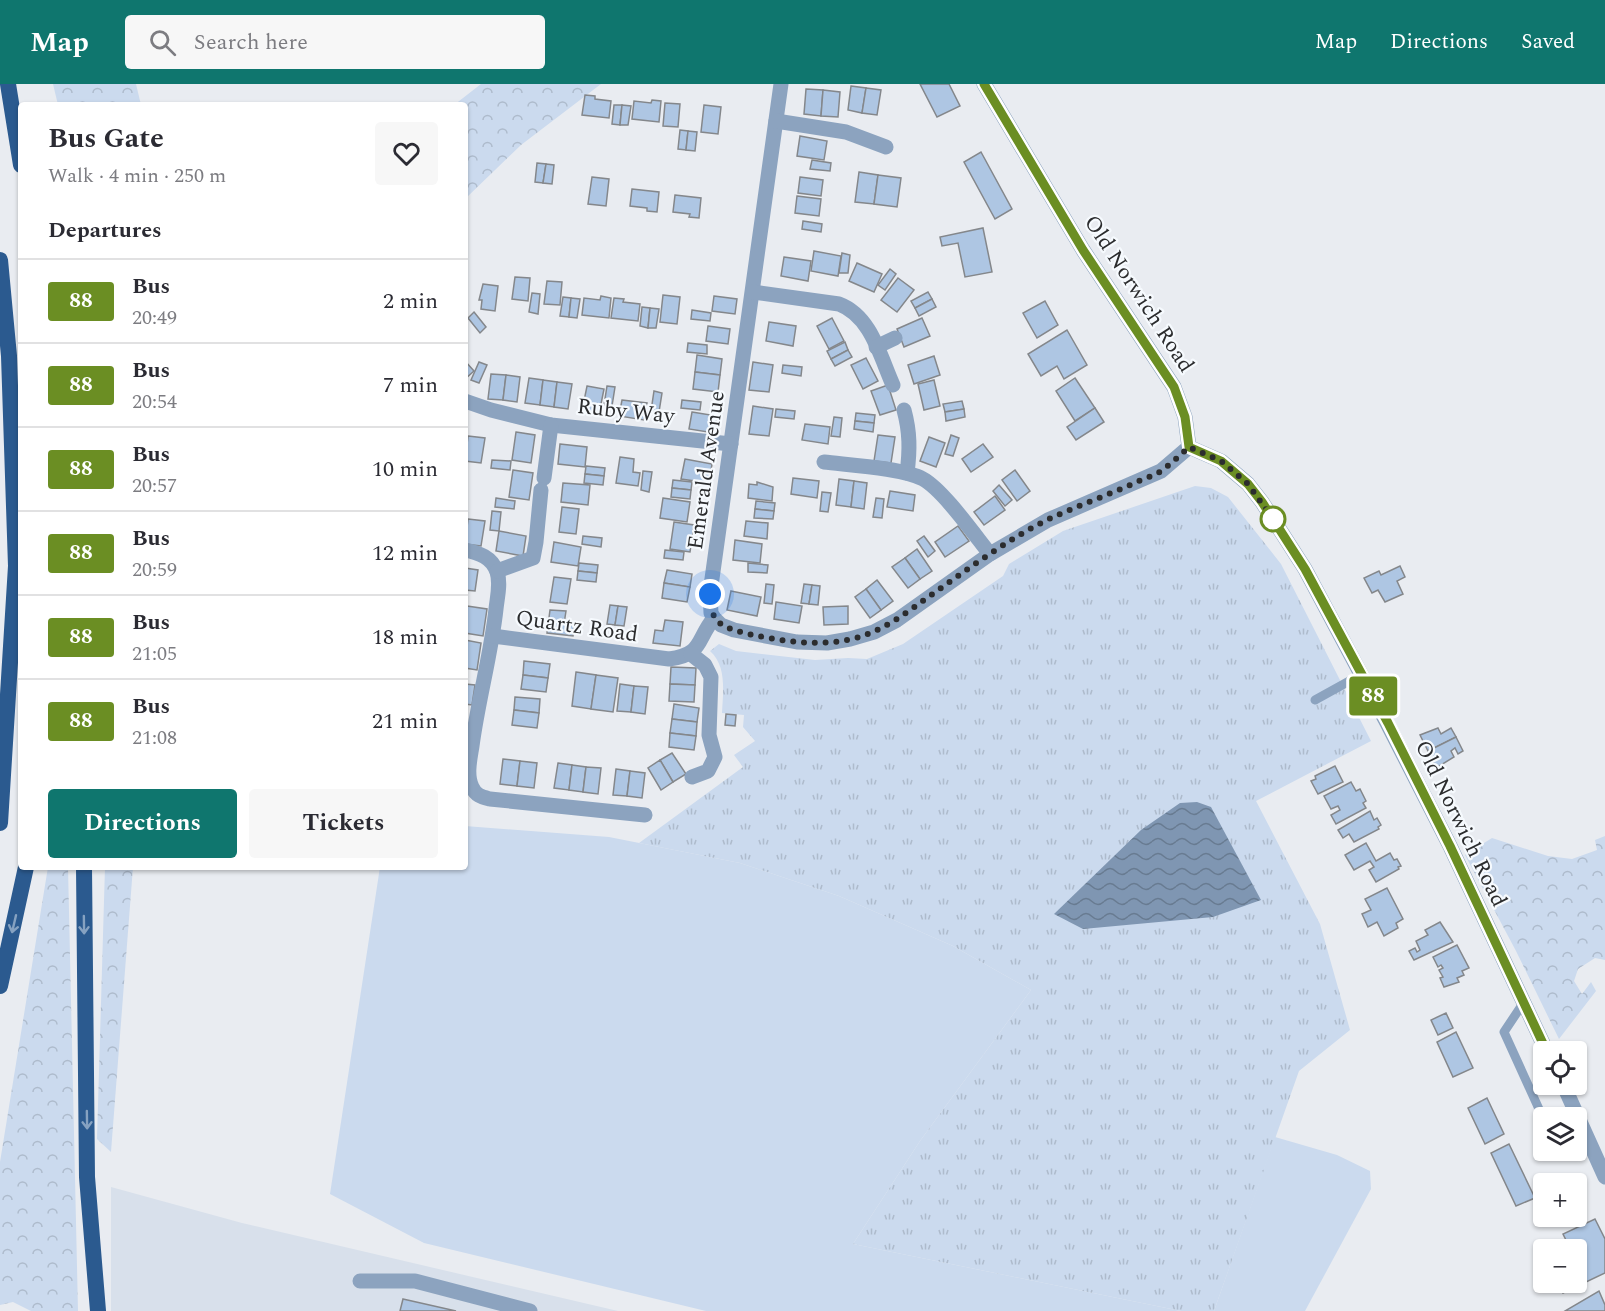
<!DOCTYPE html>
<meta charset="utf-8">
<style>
:root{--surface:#fff;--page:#f7f7f7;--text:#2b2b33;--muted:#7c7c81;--line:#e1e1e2;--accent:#0f766e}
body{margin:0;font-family:Spectral,serif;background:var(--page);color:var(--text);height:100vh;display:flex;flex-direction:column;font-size:22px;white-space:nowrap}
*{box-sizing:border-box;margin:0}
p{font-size:20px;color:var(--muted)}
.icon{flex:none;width:33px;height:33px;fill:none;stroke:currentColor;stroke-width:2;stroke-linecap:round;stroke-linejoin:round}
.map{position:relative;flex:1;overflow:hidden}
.drawer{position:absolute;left:18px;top:18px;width:450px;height:768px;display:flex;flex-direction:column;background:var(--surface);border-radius:6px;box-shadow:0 2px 4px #0004}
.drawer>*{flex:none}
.badge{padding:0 12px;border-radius:4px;font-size:21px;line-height:39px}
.tools{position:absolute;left:1533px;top:957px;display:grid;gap:12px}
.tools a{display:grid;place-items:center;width:54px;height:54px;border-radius:6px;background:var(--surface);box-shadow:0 2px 4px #0004;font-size:30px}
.you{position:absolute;width:30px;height:30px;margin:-15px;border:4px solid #fff;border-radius:50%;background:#1a73e8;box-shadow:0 0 0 9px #1a73e833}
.map>.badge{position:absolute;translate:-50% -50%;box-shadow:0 0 0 3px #fff}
h2{padding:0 30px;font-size:22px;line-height:54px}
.round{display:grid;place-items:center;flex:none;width:63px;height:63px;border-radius:6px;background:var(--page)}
.head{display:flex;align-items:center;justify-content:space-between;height:102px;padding:0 30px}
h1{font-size:28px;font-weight:700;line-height:45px}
.cta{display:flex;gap:12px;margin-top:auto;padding:12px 30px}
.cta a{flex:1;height:69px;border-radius:6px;background:var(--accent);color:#fff;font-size:24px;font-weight:700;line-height:69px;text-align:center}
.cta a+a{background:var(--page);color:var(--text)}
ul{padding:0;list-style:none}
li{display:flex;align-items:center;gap:18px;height:84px;padding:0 30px;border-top:2px solid var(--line)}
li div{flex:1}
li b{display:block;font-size:22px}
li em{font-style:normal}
li .badge{min-width:66px;font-weight:700;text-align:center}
header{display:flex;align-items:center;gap:36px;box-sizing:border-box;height:84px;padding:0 30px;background:var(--accent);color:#fff}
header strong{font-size:28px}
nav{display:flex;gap:33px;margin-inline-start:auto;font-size:21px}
.search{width:420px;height:54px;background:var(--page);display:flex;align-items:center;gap:15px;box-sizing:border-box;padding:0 21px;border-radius:6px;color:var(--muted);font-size:22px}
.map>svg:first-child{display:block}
.built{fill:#d8e0eb}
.grass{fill:#cbdaee}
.forest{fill:url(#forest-crowns)}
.park{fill:url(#park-tufts)}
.water{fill:url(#water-waves)}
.building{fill:#aec6e3;stroke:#84878b;stroke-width:1.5}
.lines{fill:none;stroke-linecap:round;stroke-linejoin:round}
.service{stroke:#8ca3bf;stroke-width:9}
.minor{stroke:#8ca3bf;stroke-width:15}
.trunk{stroke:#2b5a8f;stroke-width:16}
.oneway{stroke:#86a2c1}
.line-casing{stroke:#fff;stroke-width:14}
.line{stroke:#6b8e23;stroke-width:9}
.walk{stroke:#2b2c2e;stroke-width:6;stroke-dasharray:0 10.8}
.stop-dot{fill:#fff;stroke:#6b8e23;stroke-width:3}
.labels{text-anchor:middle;stroke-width:4.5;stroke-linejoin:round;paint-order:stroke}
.street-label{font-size:22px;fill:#2b2c2e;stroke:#f6fafe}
</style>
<header>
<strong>Map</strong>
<div class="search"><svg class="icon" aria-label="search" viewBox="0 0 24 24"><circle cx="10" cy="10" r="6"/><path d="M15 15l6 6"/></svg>Search here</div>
<nav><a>Map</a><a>Directions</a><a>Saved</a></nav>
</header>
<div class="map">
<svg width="1605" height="1227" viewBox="0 0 1605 1227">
<defs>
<pattern id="forest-crowns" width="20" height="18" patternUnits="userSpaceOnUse" patternTransform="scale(1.5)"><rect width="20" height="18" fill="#cbdaee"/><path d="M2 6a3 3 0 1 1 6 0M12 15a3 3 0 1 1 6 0" fill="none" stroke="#aebbcc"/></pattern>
<pattern id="park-tufts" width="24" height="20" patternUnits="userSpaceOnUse" patternTransform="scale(1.5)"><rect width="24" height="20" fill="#cbdaee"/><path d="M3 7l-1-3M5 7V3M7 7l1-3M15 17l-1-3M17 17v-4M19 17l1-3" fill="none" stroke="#aebbcc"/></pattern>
<pattern id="water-waves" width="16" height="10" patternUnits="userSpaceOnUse" patternTransform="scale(1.5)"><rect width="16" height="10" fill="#7f96b2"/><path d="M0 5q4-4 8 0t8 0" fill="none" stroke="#687b91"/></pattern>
</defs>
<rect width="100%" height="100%" fill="#e9ecf1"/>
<polygon class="built" points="111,1103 242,1139 618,1227 111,1227"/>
<g class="grass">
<polygon points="465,742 609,753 740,779 839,812 953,862 1031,906 920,1057 853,1160 1181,1227 706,1227 424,1159 330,1110 380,783 465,783"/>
<polygon points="1275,1053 1337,1071 1370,1087 1371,1105 1305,1227 1214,1227"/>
</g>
<g class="forest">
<polygon points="53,0 136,0 141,21 58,21"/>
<polygon points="481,0 601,0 521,61 465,115 465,21 454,21"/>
<polygon points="1605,752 1605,876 1595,874 1578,885 1574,897 1582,910 1591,898 1596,907 1559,955 1516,867 1465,771 1492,754 1548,772 1572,775 1597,766 1595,756"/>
<polygon points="48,783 68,783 78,1227 31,1227 13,1218 0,1221 0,1078"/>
<polygon points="105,783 133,783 111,1068 97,1055"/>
</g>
<path class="park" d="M 1195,402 L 1211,404 L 1228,413 L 1281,480 L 1371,657 L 1256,717 L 1320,840 L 1350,946 L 1299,987 L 1214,1227 L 1181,1227 L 853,1160 L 920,1057 L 1031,906 L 953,862 L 839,812 L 740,779 L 639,759 L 743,683 L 734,671 L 755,657 L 743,643 L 744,631 L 722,629 C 723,608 727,582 710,567 L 719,560 L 736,567 L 815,576 L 848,574 L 867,575 L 903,560 L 1003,492 L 1009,480 L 1063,447 Z"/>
<polygon class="water" points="1197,718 1211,723 1261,816 1213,833 1083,845 1054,830 1141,746 1180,719"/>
<g class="building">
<polygon points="920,0 949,0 960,22 937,33"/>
<polygon points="851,2 866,4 862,29 848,26"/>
<polygon points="866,4 881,6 877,31 862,29"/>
<polygon points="806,5 823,6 821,32 804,30"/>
<polygon points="823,6 840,8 838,33 821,32"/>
<polygon points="585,11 595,12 595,15 611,17 609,34 582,31"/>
<polygon points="652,16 661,17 659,38 632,35 634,17 651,19"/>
<polygon points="665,19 680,20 678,43 663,42"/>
<polygon points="614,21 622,21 620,41 612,40"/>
<polygon points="622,21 631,22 628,41 620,41"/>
<polygon points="704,21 721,23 718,50 701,48"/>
<polygon points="680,46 688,47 686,66 678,65"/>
<polygon points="688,47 697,48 695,67 686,66"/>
<polygon points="800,52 827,57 824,76 797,72"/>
<polygon points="981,68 1012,125 995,135 964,78"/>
<polygon points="812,76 831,79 830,87 810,85"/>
<polygon points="537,79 546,80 543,99 535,98"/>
<polygon points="546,80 554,81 552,100 543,99"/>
<polygon points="859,88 878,91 874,120 855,118"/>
<polygon points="878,91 901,94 897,123 874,120"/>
<polygon points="592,93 609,95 606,122 588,120"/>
<polygon points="800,93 823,96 821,112 798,109"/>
<polygon points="632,105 659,108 657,128 647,127 647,124 630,122"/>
<polygon points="675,111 701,114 699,134 689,133 690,130 673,128"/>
<polygon points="797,112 821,115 819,132 795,129"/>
<polygon points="803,137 822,140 821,148 802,145"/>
<polygon points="983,144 992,188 965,193 958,159 942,162 940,153"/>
<polygon points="814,167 841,172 838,192 811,187"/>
<polygon points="842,169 850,171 848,189 839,189"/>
<polygon points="784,173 811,177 808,197 781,192"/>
<polygon points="857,179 882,190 874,208 849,197"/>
<polygon points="890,185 896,190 885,206 878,201"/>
<polygon points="515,193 530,194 528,217 512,215"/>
<polygon points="898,194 914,206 897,228 881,216"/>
<polygon points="547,197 562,198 560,221 544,220"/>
<polygon points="483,200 498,202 495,227 481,225 482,216 479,216"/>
<polygon points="928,208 932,215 915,224 911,217"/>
<polygon points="532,209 540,210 538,230 529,228"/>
<polygon points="663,211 680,213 677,240 660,238"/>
<polygon points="601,212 611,214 609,234 582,231 584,214 600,216"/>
<polygon points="714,212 737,215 735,230 712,227"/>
<polygon points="563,213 571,214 569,233 560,232"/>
<polygon points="571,214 580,215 577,234 569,233"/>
<polygon points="614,214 624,215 623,218 640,220 638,237 611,234"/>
<polygon points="932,215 936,223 919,232 915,224"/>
<polygon points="1045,217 1058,241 1037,254 1023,229"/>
<polygon points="642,223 650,224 648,244 640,242"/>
<polygon points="650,224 659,225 656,244 648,244"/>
<polygon points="692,226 711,229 710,237 691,235"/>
<polygon points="474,228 486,243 480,249 468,234"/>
<polygon points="832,234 844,257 829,265 817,242"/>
<polygon points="922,234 930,252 904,263 897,245"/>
<polygon points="769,238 796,242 793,262 766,257"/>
<polygon points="708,242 730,245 728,260 706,257"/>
<polygon points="1067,246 1087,281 1064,295 1057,282 1041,292 1028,270"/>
<polygon points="845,258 848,266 831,275 827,267"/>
<polygon points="688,259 707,261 707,270 687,268"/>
<polygon points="848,266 852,273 835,282 831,275"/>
<polygon points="697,271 722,275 720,291 695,288"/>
<polygon points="934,272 940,291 914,300 908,281"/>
<polygon points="866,274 878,297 863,305 851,281"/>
<polygon points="465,277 474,287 465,295"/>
<polygon points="479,278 487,281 479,299 471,296"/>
<polygon points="753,278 773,281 769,308 749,306"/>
<polygon points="783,281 802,283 801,292 782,289"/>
<polygon points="695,288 720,291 718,308 693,305"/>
<polygon points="491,290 506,291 503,316 488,315"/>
<polygon points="506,291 520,293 517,318 503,316"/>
<polygon points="529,294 543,296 540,321 525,319"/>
<polygon points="1075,294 1095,324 1075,337 1056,307"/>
<polygon points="543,296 557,298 554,323 540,321"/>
<polygon points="934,296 940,322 924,326 918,300"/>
<polygon points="557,298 572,300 568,325 554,323"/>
<polygon points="888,301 896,326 880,331 871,307"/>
<polygon points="587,302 604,305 599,330 582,327"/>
<polygon points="607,302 615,303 612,322 604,321"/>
<polygon points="654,307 662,309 659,328 651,327"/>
<polygon points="622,316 647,319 644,336 619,332"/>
<polygon points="682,316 701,318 700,326 681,324"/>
<polygon points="962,317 964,325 945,328 943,320"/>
<polygon points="753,322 773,325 769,352 749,350"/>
<polygon points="1095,324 1104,338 1076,356 1067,343"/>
<polygon points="776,325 795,327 794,335 775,333"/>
<polygon points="964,325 965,333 946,337 945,328"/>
<polygon points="692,328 717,332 714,349 689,345"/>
<polygon points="856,329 875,331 874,339 855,337"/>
<polygon points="834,333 842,334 840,353 831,352"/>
<polygon points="855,337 874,339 873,348 854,345"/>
<polygon points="805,340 830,343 828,360 802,356"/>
<polygon points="516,348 535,351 531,379 512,376"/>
<polygon points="878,351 895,353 891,379 874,377"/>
<polygon points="951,351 959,354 953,372 945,370"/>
<polygon points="468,352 485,354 481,379 465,377"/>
<polygon points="929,353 945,359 936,383 920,377"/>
<polygon points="560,360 587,363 585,383 558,380"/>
<polygon points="983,360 993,373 971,388 962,375"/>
<polygon points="620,373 634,375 633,388 640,389 638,402 616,399"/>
<polygon points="685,375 712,380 709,399 681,395"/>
<polygon points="492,376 511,377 510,386 491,384"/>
<polygon points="586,382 605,384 604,392 585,390"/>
<polygon points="513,386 533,389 529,416 509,413"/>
<polygon points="1015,386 1030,407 1017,417 1002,396"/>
<polygon points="643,387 652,388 649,408 641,406"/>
<polygon points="585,390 604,392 603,401 584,399"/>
<polygon points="793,394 819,397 817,414 791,410"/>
<polygon points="839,395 854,397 851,423 836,421"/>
<polygon points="673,396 692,398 691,406 672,404"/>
<polygon points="854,397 867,399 864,425 851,423"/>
<polygon points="757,398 773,403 772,417 748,414 749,400 757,401"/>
<polygon points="563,399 590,401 588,421 561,418"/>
<polygon points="999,401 1012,416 1005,422 993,407"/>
<polygon points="672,404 691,406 690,415 671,413"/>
<polygon points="890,407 915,411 913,427 887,423"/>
<polygon points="822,408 831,409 828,428 820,427"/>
<polygon points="995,412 1005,426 984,441 974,428"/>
<polygon points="496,414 515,417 514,425 495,423"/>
<polygon points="663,414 690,418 687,438 660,434"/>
<polygon points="876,414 884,415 882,434 873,433"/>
<polygon points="756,417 775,419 774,427 755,425"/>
<polygon points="562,423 579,425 576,450 559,448"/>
<polygon points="755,425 774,427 773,435 754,434"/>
<polygon points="492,427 501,428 499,447 490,446"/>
<polygon points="468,435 485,437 481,462 465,460"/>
<polygon points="746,437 768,439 767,455 744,452"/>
<polygon points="674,438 694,441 690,468 670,465"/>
<polygon points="958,442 969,457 945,473 935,458"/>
<polygon points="499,447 526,452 523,472 496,467"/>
<polygon points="583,452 602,454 601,463 582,460"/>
<polygon points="924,452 935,467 928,473 917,457"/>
<polygon points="735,456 762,460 760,479 733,476"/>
<polygon points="554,458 581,463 578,482 551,478"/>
<polygon points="917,465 932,487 920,495 905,474"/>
<polygon points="665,466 684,468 683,476 664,474"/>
<polygon points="905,474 920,495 908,504 892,483"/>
<polygon points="579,479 598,481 597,489 578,487"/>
<polygon points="748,479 768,481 767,489 748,488"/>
<polygon points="1400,482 1405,493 1397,497 1403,510 1385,518 1378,506 1372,509 1364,494 1379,487 1381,491"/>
<polygon points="465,484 478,486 475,507 465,506"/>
<polygon points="667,486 692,490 690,503 664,499"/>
<polygon points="578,487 597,489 596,498 577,496"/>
<polygon points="554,493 571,495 567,520 550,518"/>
<polygon points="877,496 893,517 881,526 866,505"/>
<polygon points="664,499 690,503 687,518 662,514"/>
<polygon points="766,500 774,501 772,520 764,519"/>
<polygon points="804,500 812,501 809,520 801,519"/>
<polygon points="812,501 820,502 818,521 809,520"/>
<polygon points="866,505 881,526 870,534 855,513"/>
<polygon points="731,507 761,513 757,532 727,526"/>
<polygon points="776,518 802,522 799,539 774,535"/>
<polygon points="610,521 618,522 615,541 607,540"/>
<polygon points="467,522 487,525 483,552 465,549"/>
<polygon points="618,522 627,523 624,542 615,541"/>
<polygon points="848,522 848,540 824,541 823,523"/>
<polygon points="550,526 566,527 564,540 574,541 573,552 547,549"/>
<polygon points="665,536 683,538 680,562 653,559 655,546 663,547"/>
<polygon points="465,556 481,559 477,586 465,584"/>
<polygon points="524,577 550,580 548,594 523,591"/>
<polygon points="671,583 696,584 695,601 670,600"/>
<polygon points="576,588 596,591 591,625 572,622"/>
<polygon points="523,591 548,594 546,608 521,605"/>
<polygon points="596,591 618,594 613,628 591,625"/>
<polygon points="465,600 475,601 472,621 465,620"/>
<polygon points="620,600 634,602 631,628 617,627"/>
<polygon points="670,600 695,601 694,618 669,617"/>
<polygon points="634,602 648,603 645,630 631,628"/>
<polygon points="515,613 540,615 539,629 514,626"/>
<polygon points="674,620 699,624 697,638 672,635"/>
<polygon points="514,626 539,629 537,644 512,641"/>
<polygon points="726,630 736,631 735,642 725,641"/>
<polygon points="672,635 697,638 696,652 670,649"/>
<polygon points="1438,644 1441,650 1451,644 1456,653 1428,667 1420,651"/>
<polygon points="670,649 696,652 694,666 669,663"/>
<polygon points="1456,653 1463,667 1458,670 1455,664 1451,667 1454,673 1436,684 1428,667"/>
<polygon points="672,669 686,690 673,698 660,676"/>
<polygon points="503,675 520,677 517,702 500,700"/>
<polygon points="660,676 673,698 661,706 648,684"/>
<polygon points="520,677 537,679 534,704 517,702"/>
<polygon points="558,679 572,681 569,706 554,704"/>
<polygon points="572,681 586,683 583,708 569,706"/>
<polygon points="1335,682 1343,698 1318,710 1311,697 1316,695 1315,692"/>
<polygon points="586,683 601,684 598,710 583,708"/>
<polygon points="616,685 630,687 627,712 613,711"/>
<polygon points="630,687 645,689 642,714 627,712"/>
<polygon points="1351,698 1356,707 1360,705 1366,717 1363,719 1366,724 1336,740 1331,731 1340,726 1338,722 1331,725 1324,712"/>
<polygon points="1370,727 1374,736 1377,734 1381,741 1378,743 1379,745 1354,758 1349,750 1343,754 1338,746"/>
<polygon points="1366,759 1376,777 1390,769 1394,776 1397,775 1401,782 1398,783 1399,785 1376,798 1369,786 1374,783 1370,777 1354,786 1345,771"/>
<polygon points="1387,804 1403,835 1396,839 1398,844 1384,852 1377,838 1368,843 1362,830 1371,826 1365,815"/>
<polygon points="1440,838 1453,858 1414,876 1409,867 1415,864 1417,868 1420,866 1416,857 1428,851 1425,846"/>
<polygon points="1457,861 1469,884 1462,887 1464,891 1457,894 1459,898 1444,903 1440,894 1443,893 1439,886 1443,884 1441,881 1438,883 1433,873"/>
<polygon points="1446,929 1453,944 1438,951 1431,936"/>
<polygon points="1456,948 1473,984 1453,993 1437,958"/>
<polygon points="1487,1014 1504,1050 1485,1060 1468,1024"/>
<polygon points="1509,1060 1535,1114 1516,1122 1491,1069"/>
<polygon points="1595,1135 1605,1155 1605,1189 1563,1209 1558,1198 1576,1198 1576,1166 1571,1166 1563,1150"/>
<polygon points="1599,1207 1605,1221 1605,1227 1565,1227"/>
<polygon points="403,1215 456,1227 400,1227"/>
</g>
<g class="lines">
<g class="service">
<polyline points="1315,616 1362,590"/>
<polyline points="1524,918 1504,948 1544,1036"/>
</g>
<g class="minor">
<polyline points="781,0 710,509 711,529 714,534 721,541 734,546 797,558 827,559 850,555 874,548 897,536 990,470 1048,436 1161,387 1189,363"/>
<polyline points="984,0 1083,166 1174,303 1185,333 1189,363 1221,377 1248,400 1262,418 1305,485 1387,639 1450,762 1547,968"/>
<polyline points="776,37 846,48 886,63"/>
<path d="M 753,208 L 839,220 C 871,232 880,272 893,301"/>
<polyline points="876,263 895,254"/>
<polyline points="465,317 491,326 551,341 731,360"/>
<path d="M 904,326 C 910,348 910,366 907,389"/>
<path d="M 824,378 C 848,381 903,384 923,395 C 943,406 974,450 990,470"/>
<polyline points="544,394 551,341"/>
<path d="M 465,466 C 479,469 492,473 497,488 C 501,500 497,514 496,525 C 491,571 478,616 472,662 C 470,675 466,691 472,703 C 476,712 482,713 490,715 L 645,731"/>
<polyline points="497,487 533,474 536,458 541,406"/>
<path d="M 493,552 L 669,575 C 703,571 696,556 714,534"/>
<polyline points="691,570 705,581 711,593 709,651 715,673 708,687 692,693"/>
<polyline points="1563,1000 1605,1093"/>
<polyline points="360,1197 415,1197 530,1227"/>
</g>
<g class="trunk">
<polyline points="8,0 21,81"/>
<polyline points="0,176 9,272 16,482 0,739"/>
<polyline points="84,783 87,1093 98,1227"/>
<polyline points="0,902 26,783"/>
</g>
</g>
<defs><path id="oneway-shaft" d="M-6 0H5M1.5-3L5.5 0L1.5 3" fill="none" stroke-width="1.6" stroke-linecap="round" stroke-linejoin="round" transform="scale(1.5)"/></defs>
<g class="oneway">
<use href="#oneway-shaft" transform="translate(14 840) rotate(103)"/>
<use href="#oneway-shaft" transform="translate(84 841) rotate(89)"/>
<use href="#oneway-shaft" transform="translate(87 1036) rotate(89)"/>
</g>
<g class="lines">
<g class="line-casing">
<polyline id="line" points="984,0 1083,166 1174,303 1185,333 1189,363 1221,377 1248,400 1262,418 1305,485 1388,639 1450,762 1547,968"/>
</g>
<use href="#line" class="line"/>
<path class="walk" d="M 710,510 C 710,539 721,543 748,550 C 782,557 818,563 852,555 C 884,547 907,528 934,509 C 971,483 1008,455 1049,435 C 1077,422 1108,411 1137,398 C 1145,394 1154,392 1161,387 C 1171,380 1180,371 1189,363 L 1221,377 L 1248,400 L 1273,435"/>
</g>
<circle class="stop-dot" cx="1273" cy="435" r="12"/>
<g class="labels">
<g class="street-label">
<text transform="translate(1140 209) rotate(57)" y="8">Old Norwich Road</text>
<text transform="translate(626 326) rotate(6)" y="8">Ruby Way</text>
<text transform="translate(705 386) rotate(-82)" y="8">Emerald Avenue</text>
<text transform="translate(577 541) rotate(8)" y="8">Quartz Road</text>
<text transform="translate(1462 739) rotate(64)" y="8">Old Norwich Road</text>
</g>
</g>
</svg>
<div class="tools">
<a><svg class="icon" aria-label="locate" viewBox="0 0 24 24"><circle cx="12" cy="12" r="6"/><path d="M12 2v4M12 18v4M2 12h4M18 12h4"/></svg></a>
<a><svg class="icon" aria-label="layers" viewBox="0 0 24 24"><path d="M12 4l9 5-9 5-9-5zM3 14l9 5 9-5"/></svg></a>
<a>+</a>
<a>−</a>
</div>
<div class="you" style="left:710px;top:510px"></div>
<b class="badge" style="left:1373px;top:612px;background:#6b8e23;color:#fff">88</b>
<section class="drawer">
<div class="head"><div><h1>Bus Gate</h1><p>Walk · 4 min · 250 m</p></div><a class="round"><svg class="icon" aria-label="heart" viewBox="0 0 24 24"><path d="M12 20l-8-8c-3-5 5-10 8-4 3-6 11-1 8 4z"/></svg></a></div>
<h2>Departures</h2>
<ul>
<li><span class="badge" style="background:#6b8e23;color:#fff">88</span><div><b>Bus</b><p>20:49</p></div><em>2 min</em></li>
<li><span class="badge" style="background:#6b8e23;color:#fff">88</span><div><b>Bus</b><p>20:54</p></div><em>7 min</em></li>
<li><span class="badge" style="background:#6b8e23;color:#fff">88</span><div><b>Bus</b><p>20:57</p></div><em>10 min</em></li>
<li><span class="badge" style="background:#6b8e23;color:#fff">88</span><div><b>Bus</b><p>20:59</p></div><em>12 min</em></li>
<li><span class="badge" style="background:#6b8e23;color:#fff">88</span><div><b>Bus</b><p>21:05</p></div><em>18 min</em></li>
<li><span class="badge" style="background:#6b8e23;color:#fff">88</span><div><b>Bus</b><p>21:08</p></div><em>21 min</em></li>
</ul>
<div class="cta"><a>Directions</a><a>Tickets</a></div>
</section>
</div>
